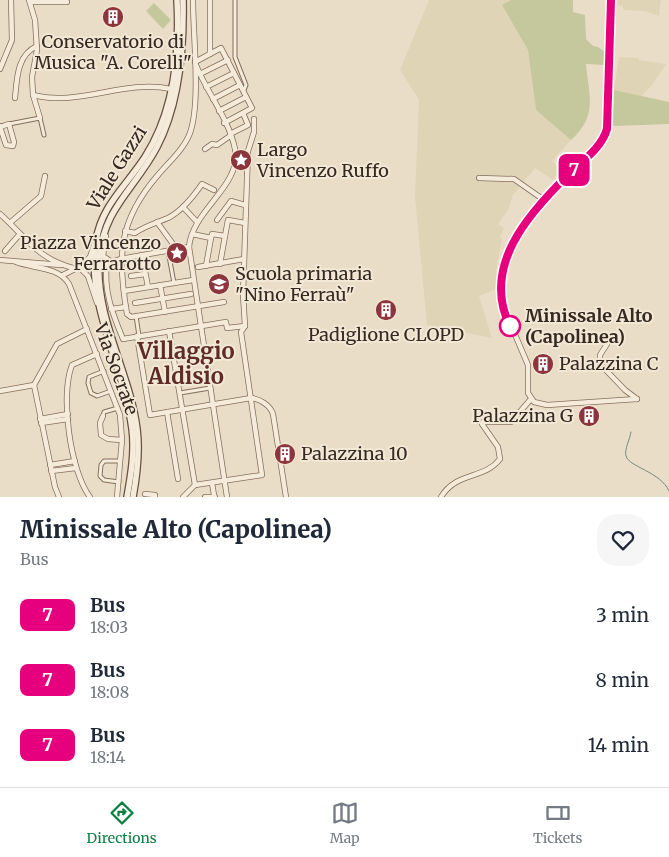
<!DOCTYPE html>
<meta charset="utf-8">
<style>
:root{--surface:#fff;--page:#f6f6f7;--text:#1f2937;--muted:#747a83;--line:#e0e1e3;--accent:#0b8043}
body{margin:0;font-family:Merriweather,serif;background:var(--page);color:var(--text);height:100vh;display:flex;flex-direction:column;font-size:19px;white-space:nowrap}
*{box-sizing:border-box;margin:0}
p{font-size:16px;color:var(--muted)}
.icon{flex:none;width:28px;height:28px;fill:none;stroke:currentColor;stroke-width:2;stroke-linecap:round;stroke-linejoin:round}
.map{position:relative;height:497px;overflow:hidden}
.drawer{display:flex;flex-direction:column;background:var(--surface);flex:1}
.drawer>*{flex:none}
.badge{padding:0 10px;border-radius:8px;font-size:18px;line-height:32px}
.map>.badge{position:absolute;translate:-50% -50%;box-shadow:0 0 0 2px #fff}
.round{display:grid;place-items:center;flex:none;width:52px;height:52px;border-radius:20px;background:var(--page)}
.summary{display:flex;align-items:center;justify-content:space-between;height:85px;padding:0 20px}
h1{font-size:24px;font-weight:800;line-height:38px}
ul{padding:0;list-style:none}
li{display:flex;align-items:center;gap:15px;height:65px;padding:0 20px}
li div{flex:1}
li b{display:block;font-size:19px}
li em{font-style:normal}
li .badge{min-width:55px;font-weight:700;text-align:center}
.dock{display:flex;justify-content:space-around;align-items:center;height:70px;border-top:1px solid var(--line);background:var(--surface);font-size:14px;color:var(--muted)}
.dock a{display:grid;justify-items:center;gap:2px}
.dock .on{color:var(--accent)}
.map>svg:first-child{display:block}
.farmland{fill:#dfd5b6}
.green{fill:#c5c79c}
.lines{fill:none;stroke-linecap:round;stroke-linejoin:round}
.stream{stroke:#708c83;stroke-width:1}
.pedestrian-casing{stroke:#846f5e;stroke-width:5}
.minor-casing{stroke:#846f5e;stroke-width:6}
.secondary-casing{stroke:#665142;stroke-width:8}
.pedestrian{stroke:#f5ebda;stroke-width:3}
.minor{stroke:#f5ebda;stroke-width:4.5}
.secondary{stroke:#f5ebda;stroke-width:5.5}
.line-casing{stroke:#fff;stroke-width:11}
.line{stroke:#e6007e;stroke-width:8}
.stop-dot{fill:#fff;stroke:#e6007e;stroke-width:2.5}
.labels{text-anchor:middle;stroke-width:4;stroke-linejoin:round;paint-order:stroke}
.poi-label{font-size:18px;fill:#362921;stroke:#f2e8d6;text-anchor:start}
.street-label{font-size:18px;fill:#362921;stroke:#f2e8d6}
.stop-label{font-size:18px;font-weight:bold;fill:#362921;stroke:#f2e8d6;text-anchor:start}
.district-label{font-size:22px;font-weight:bold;fill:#5e2c24;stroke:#f2e8d6}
</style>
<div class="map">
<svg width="669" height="497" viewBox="0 0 669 497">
<rect width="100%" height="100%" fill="#eaddc7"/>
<g class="farmland">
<polygon points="429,0 511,0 502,5 528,50 536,110 571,140 552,161 561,169 553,180 535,168 513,195 508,210 498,224 504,228 500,238 502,239 496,270 496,289 479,296 492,338 427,325 415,197 419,100 400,70"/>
<polygon points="618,0 661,0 659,16 644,11 624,10 622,6 617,5"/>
<polygon points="619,57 639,58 639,60 666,64 652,85 641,96 614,90"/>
</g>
<g class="green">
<path d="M 511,0 L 573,0 L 573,12 L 585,15 L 586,39 L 593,46 L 598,47 L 605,52 L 605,65 L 586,64 C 589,97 598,115 571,140 L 536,110 L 528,50 L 502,5 Z"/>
<polygon points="154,3 171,20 163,29 146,11"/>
<polygon points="614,90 669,102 669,124 613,126"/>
</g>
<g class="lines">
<path class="stream" d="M 631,432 C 630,439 624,450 626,456 C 629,467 661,472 669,491"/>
<g class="pedestrian-casing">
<g id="pedestrian">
<polyline points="235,0 235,57 246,85 244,90"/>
<polyline points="9,124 40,118 44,135"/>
<polyline points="168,251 174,283"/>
<polyline points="136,316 139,336"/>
<polyline points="104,371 89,377 88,383 91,393 97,396 111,391"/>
<polyline points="177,380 208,375"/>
<polyline points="180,393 210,388"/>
<polyline points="103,416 104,412 118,408"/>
<polyline points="119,482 104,480 100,476 101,465 104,461 120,461"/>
</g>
</g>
<g class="minor-casing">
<g id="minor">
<polyline points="29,0 35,20 37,50 32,77 33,95 40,118"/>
<path d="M 193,0 C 193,35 201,102 190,133 C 184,149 169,162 158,175 C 118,221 117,256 127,314 L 131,317 L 224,302"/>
<polyline points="210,0 210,54"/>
<polyline points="611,0 608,123 599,146 544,200 517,237 504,262 501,283 505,311 528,365 528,393 534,402 547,405 637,399"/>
<polyline points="30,2 67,2"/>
<polyline points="195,62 221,48 252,108 224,123"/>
<path d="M 196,65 C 207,93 229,119 235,149 C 242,186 192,210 189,247 L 227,497"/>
<polyline points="0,69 12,40 11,0"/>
<polyline points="200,74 228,60"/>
<polyline points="206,87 234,73"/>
<path d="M 33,95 C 79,107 124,79 171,89"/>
<path d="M 15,98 C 17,78 17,55 37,46"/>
<polyline points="213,99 240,85"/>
<polyline points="219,111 246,97"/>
<polyline points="0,126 0,127 6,145 13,146 14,142 9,124 0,127"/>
<polyline points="230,134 248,125 243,113"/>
<polyline points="205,149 212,144 217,145 230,136"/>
<polyline points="479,178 514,179 544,200"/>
<polyline points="183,207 197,222"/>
<path d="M 0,214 C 26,237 36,258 73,268"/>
<polyline points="217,220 231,201 245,205"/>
<polyline points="11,222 41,196 45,176"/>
<polyline points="157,222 173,244"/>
<path d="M 125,231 L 135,233 C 145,226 156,223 168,218 C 182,211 193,197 202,184 L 214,190"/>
<polyline points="192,234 211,238 212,234 225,236 228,220 245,223"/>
<polyline points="106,236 103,256 112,262"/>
<polyline points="5,251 19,235"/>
<polyline points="142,255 148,287"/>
<polyline points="0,260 61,265"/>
<path d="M 16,262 C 34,269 58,266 69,284 L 120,415 L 122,440 L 117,497"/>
<path d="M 107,264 C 103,290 113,315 123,339 L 226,322 L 227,328 L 245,326"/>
<polyline points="220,264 225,236"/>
<polyline points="80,266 90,257 95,242"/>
<polyline points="206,266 211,238"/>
<polyline points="79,267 88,276 97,303"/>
<polyline points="198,267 244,259"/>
<polyline points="63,275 79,267 107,264 120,259 189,247"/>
<polyline points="131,276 145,274"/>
<polyline points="160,285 165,312"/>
<polyline points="124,291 193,280"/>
<polyline points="135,303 191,294"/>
<polyline points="111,309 126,307"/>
<polyline points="169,331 195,485"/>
<path d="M 137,336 L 150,415 L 251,398 C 260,399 270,405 273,414 L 286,497"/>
<polyline points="607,344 600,355 600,364 625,390 637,399"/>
<polyline points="0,391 34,385"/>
<polyline points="167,412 178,479"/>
<polyline points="103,416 100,423 101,435 108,439 122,440"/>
<polyline points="40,419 68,414"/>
<polyline points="41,423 68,419"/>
<polyline points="50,465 75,461"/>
<polyline points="51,471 76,468"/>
<polyline points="212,483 214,495"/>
<polyline points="145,494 155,495 155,497"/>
<polyline points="59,497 55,487 34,385 57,344 87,329"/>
<path d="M 90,497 C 70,471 60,395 72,365 L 97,354"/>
<polyline points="183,497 195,485 262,475 241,332 245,326 243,294 248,151 254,132 254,119"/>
<polyline points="205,497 215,497"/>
<path d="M 441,497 C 457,471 484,480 500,459 L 498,447 L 482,424 L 483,422 L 511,422 L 531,399"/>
</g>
</g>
<g class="secondary-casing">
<g id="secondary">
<path d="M 127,497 C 131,475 135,451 132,429 C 124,365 86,307 96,241 C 101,206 127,185 145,157 C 174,112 180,53 177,0"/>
<path d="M 133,497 C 137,475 140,452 137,429 C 130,373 95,318 99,260 C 103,208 135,189 157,147 C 180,103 184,49 183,0"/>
</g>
</g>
<use href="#pedestrian" class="pedestrian"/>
<use href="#minor" class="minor"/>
<use href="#secondary" class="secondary"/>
</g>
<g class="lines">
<g class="line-casing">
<path id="line" d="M 510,326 C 481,267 528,214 568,175 C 582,161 601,149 607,129 L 611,0"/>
</g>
<use href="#line" class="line"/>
</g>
<defs>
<g id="building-disc" transform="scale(1.125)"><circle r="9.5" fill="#8c353c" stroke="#f2e8d6"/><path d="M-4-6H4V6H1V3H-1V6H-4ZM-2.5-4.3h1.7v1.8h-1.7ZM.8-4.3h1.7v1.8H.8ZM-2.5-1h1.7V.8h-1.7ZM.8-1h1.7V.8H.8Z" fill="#fff"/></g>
<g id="sight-disc" transform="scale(1.125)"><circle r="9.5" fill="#8c353c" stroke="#f2e8d6"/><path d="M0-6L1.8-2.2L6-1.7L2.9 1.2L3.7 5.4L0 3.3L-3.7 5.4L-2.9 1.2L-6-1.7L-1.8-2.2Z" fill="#fff"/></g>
<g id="school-disc" transform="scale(1.125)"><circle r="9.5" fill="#8c353c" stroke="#f2e8d6"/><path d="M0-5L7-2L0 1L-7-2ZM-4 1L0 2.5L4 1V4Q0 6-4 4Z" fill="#fff"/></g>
</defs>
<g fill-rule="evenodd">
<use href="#building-disc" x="113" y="17"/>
<use href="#sight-disc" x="241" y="160"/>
<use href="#sight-disc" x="177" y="253"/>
<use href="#school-disc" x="219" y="284"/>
<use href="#building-disc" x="386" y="310"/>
<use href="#building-disc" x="543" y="364"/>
<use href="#building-disc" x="589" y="416"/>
<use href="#building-disc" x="285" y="454"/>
</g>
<circle class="stop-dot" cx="510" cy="326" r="10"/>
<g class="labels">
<g class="poi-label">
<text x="113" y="48" text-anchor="middle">Conservatorio di<tspan x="113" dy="21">Musica "A. Corelli"</tspan></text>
<text x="257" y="156">Largo<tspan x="257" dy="21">Vincenzo Ruffo</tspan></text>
<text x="161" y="249" text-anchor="end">Piazza Vincenzo<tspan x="161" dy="21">Ferrarotto</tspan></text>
<text x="235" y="280">Scuola primaria<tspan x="235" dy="21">"Nino Ferraù"</tspan></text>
<text x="386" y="341" text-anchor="middle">Padiglione CLOPD</text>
<text x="559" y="370">Palazzina C</text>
<text x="573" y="422" text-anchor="end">Palazzina G</text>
<text x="301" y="460">Palazzina 10</text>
</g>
<g class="street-label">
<text transform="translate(117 168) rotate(-58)" y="6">Viale Gazzi</text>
<text transform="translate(116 369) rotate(70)" y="6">Via Socrate</text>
</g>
<g class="stop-label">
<text x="525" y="322">Minissale Alto<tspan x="525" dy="21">(Capolinea)</tspan></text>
</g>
<g class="district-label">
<text x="186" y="359">Villaggio<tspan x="186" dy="25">Aldisio</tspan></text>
</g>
</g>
</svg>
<b class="badge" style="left:574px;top:170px;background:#e6007e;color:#fff">7</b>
</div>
<section class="drawer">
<div class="summary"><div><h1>Minissale Alto (Capolinea)</h1><p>Bus</p></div><a class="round"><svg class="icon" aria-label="heart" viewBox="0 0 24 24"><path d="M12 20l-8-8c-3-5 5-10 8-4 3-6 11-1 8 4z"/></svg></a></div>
<ul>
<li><span class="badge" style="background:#e6007e;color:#fff">7</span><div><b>Bus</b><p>18:03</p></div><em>3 min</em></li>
<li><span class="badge" style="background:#e6007e;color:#fff">7</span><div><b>Bus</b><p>18:08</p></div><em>8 min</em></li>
<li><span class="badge" style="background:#e6007e;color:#fff">7</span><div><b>Bus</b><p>18:14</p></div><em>14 min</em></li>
</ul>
</section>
<nav class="dock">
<a class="on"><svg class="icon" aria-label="directions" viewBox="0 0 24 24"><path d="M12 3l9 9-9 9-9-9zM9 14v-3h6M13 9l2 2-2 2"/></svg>Directions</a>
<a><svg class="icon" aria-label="map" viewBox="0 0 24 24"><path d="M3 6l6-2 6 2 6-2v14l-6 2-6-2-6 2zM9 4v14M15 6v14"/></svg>Map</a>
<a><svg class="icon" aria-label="tickets" viewBox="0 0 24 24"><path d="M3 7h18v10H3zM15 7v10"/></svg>Tickets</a>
</nav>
